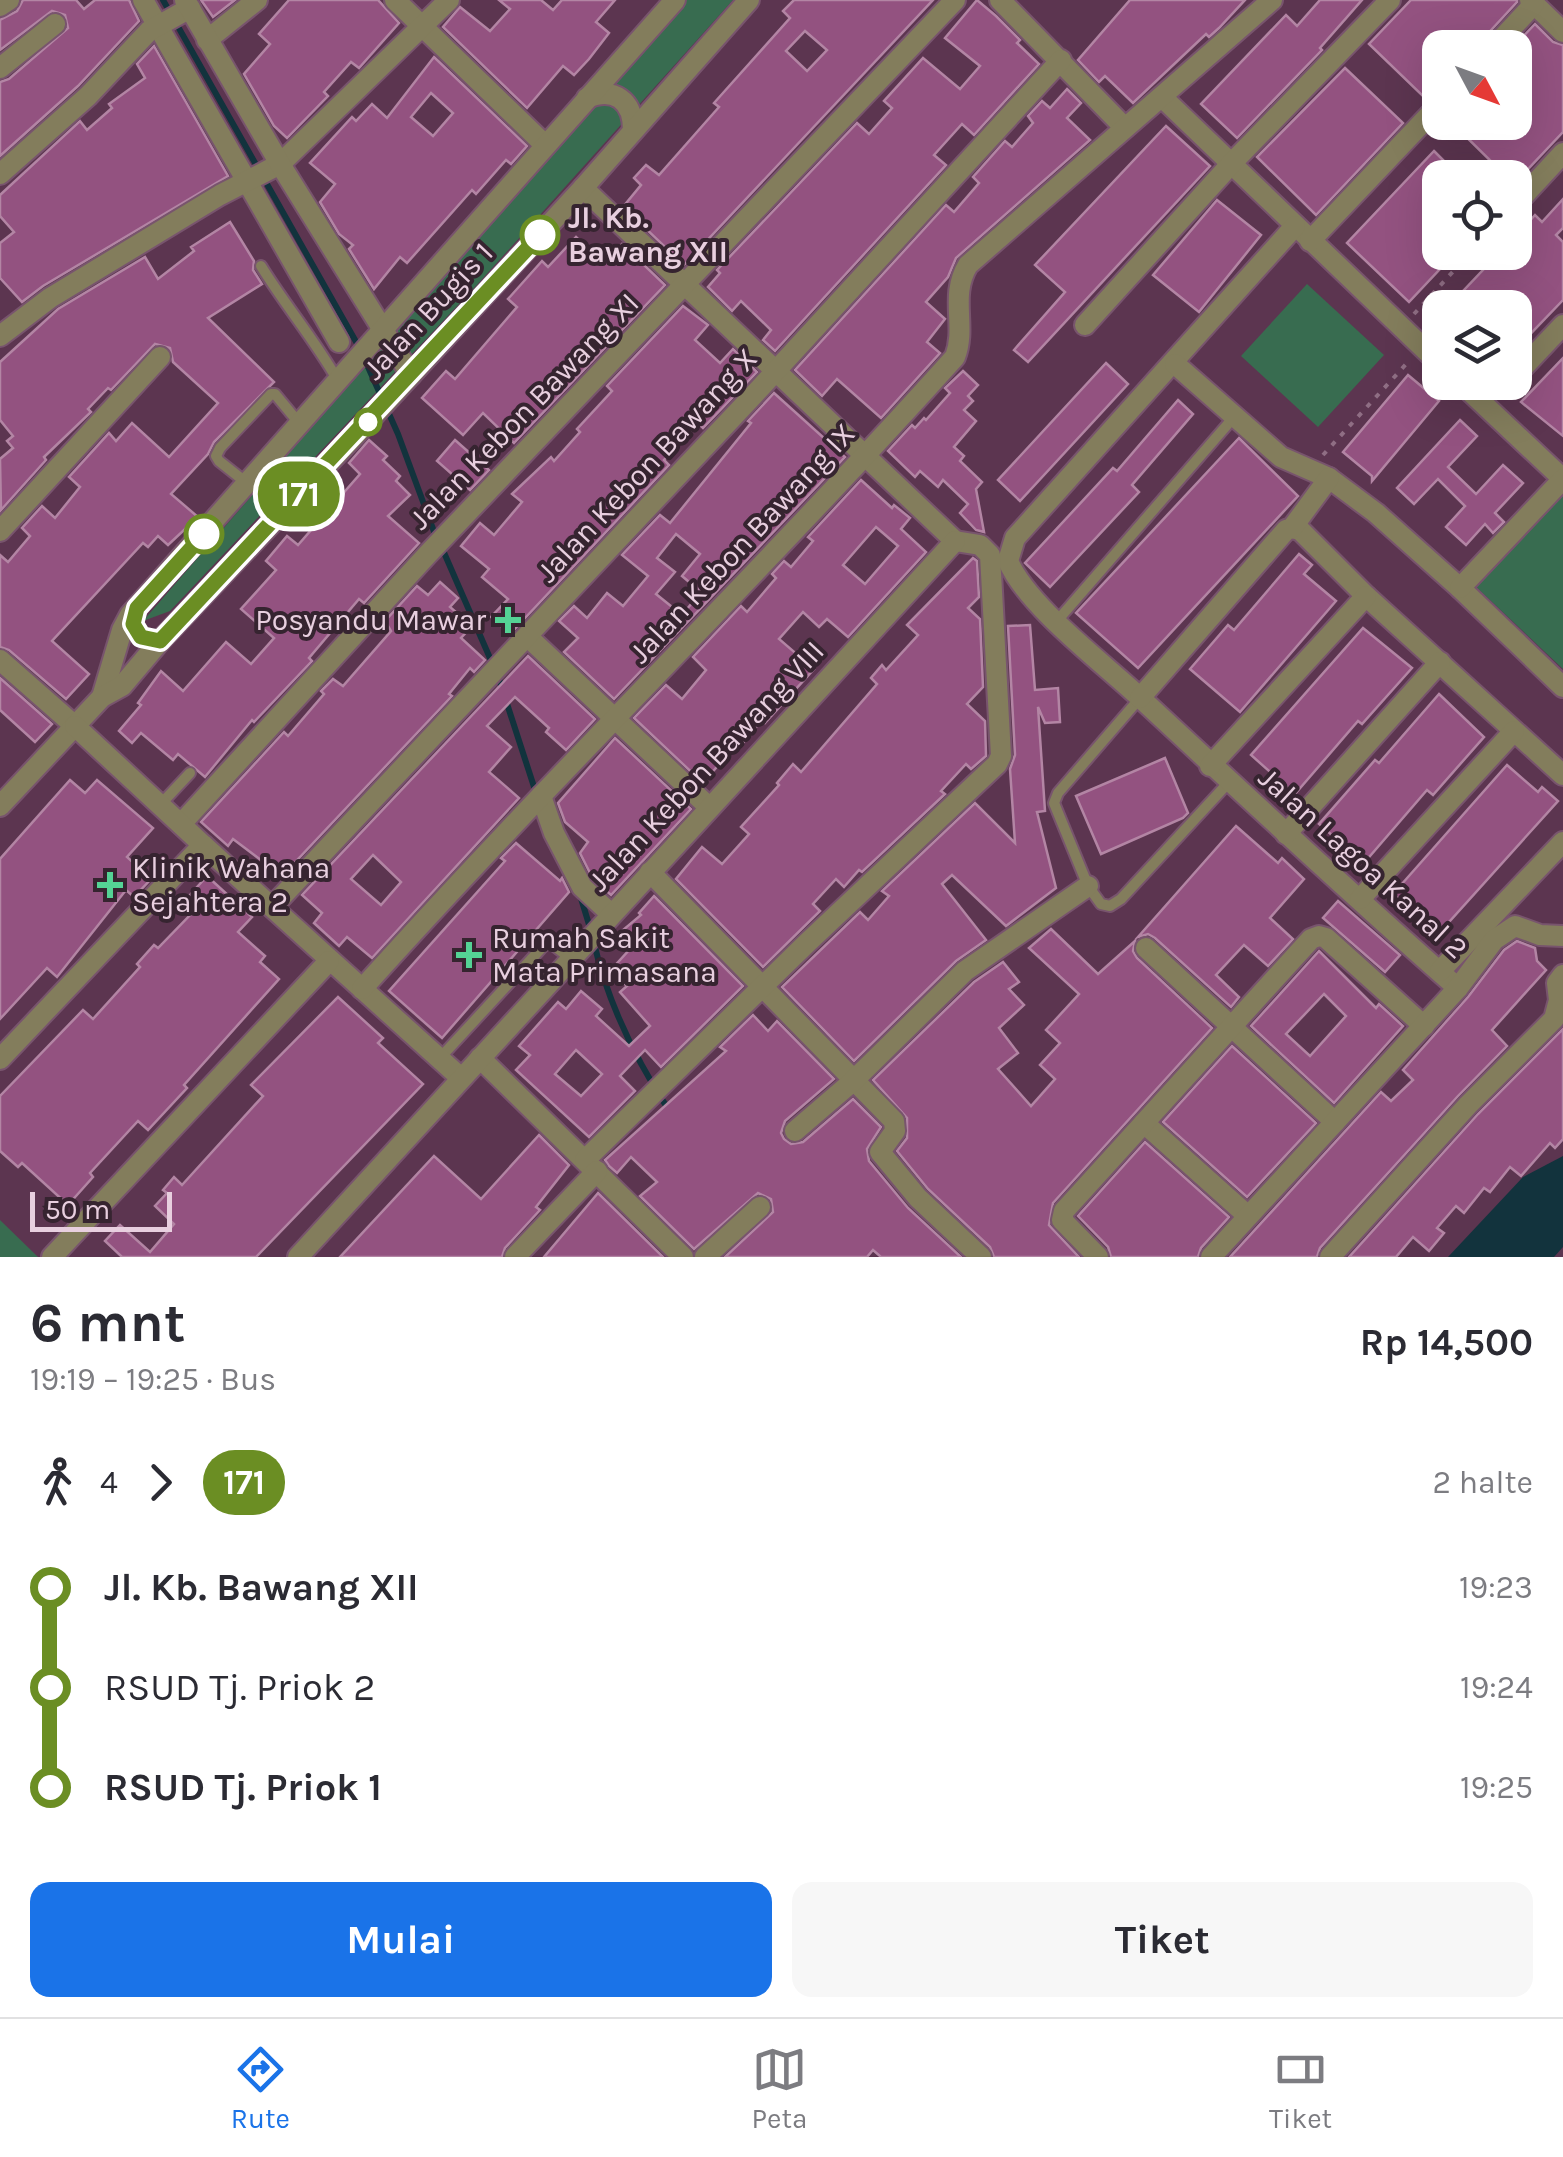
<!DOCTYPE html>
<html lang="id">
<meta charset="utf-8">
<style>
:root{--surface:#fff;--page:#f7f7f7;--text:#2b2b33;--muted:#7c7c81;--line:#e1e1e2;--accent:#1a73e8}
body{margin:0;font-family:Karla,sans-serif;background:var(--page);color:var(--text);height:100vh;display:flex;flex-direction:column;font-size:38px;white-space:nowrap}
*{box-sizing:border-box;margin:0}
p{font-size:32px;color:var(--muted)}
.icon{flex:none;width:55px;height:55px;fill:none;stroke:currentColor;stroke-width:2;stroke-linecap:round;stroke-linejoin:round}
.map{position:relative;height:1257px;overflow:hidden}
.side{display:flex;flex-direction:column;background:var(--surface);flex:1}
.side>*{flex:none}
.badge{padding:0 20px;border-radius:32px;font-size:35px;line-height:65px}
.needle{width:65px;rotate:131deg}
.fabs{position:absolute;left:1422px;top:30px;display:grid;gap:20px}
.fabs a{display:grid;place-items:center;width:110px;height:110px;border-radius:20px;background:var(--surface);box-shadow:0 10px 40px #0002;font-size:50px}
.scale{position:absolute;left:30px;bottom:25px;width:142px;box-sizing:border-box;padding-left:10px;border:5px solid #e8cfdf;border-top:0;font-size:28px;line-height:35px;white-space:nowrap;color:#e8cfdf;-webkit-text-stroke:8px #362430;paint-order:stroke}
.map>.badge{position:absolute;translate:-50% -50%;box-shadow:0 0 0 5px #fff}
.legs{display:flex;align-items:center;gap:15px;height:110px;padding:0 30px;font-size:32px}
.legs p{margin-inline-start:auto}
.summary{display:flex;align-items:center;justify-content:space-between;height:170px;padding:0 30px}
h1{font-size:55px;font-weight:700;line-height:75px}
.action{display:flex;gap:20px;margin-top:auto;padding:20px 30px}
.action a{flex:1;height:115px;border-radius:20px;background:var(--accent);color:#fff;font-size:40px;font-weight:700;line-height:115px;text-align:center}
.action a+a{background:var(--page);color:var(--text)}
ul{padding:0 30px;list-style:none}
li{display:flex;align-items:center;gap:35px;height:100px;font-size:38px}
li i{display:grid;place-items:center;width:15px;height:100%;margin:0 12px;background:currentColor}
li i::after{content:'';width:25px;height:25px;margin:-12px;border:8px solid;border-radius:50%;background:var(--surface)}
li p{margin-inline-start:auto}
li:first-child i{background:linear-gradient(#0000 50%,currentColor 0)}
li:last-child i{background:linear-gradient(currentColor 50%,#0000 0)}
.dock{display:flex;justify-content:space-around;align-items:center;height:140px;border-top:2px solid var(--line);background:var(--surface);font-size:28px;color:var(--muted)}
.dock a{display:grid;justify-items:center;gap:5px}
.dock .current{color:var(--accent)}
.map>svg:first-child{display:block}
.green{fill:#386c50}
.water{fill:#12333d}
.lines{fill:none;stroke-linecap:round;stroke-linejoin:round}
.stream{stroke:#12333d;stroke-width:6}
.building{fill:#935280;stroke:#b385a4;stroke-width:2.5;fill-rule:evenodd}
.service-casing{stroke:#78546d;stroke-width:14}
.minor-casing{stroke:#78546d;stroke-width:24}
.tertiary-casing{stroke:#78546d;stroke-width:24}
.path{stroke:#8f6e84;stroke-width:4;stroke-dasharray:5 8;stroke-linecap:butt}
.service{stroke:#837d5c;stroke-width:10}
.minor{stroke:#837d5c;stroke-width:20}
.tertiary{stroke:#837d5c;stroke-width:20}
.line-1-casing{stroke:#fff;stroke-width:22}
.line-1{stroke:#6b8e23;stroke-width:15}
.stop-1-dot{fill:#fff;stroke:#6b8e23;stroke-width:5}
.poi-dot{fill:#54d395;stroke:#362430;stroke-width:4}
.labels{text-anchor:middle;stroke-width:8;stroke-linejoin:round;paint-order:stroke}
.stop-label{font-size:30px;font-weight:bold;fill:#e8cfdf;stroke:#362430;text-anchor:start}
.street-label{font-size:30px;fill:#e8cfdf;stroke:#362430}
.poi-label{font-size:30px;fill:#e8cfdf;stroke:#362430;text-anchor:start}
</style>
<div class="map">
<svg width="1563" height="1257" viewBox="0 0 1563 1257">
<rect width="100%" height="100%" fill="#5c3550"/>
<g class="green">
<polygon points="687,0 733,0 476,286 170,611 143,621 450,267"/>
<polygon points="1307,284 1384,355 1318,427 1241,356"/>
<polygon points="1563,493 1563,669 1475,586"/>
<polygon points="0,1220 38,1257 0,1257"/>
</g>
<polygon class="water" points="1563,1156 1563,1247 1554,1257 1448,1257 1523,1177"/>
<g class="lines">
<g class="stream">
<polyline points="163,0 359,347"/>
<polyline points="364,358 398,434 436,537"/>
<polyline points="442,548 493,665"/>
<polyline points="498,676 536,793"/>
<polyline points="580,895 591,931"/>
<path d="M 594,943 C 608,1004 636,1060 670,1112"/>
</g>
</g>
<g class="building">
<polygon points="23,0 76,0 84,9 95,0 129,0 139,21 78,86 0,156 0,82 9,79 68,28 65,15 52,11 0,50 0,20 17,11"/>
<polygon points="201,0 235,0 213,17"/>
<polygon points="289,0 378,0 399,23 359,68 351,62 324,92 328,96 287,138 274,126 244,74 270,44 259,34"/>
<polygon points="499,0 541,0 553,10 562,0 615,0 596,22 609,33 589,59 574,75 563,66 527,108 443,27 460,7 490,31 510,9"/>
<path d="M 794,0 L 933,0 L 684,265 L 623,207 L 641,185 L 634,178 L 646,165 L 659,175 L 719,107 L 714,103 L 790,18 L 783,11 ZM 805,31 L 827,50 L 807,71 L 786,51 Z"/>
<polygon points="977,0 996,16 1020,40 1017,43 1039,64 974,135 962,124 934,155 946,165 775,351 763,340 771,330 741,301 732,311 708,287 720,273 717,270 857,123 869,134 892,108 884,101 923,58 960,89 980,66 945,38"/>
<polygon points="1130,0 1245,0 1219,28 1209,37 1206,34 1133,103 1105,76 1099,82 1078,60"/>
<polygon points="1320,0 1362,0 1320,48 1322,50 1237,138 1201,104 1286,15 1297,26"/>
<polygon points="1411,0 1517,0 1517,2 1483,39 1480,48 1440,48 1440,91 1426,99 1369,44"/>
<polygon points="1535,24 1553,42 1563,45 1563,132 1515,183 1515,178 1508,178 1451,122 1515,122 1515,45"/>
<polygon points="154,46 228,176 43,286 22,302 0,278 0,243 14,232 0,216 0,195 80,121 87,130 112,108 109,104 145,78 137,64"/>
<path d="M 434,57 L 527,146 L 511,164 L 506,160 L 476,194 L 472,190 L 407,263 L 400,257 L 374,289 L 349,249 L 353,245 L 339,234 L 320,202 L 335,184 L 310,163 L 352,117 L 356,121 L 372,104 L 387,118 ZM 431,93 L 453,113 L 433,136 L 411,117 Z"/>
<polygon points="1345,68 1403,123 1316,215 1257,157"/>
<polygon points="1067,89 1081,103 1067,118 1090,140 956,258 948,277 926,302 945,319 927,342 940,353 881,418 837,379 822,396 795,370 946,205 954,212 979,183 973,177 1005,141 1012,147 1033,123 1028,116 1042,101 1050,108"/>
<polygon points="1166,126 1210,166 1028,362 1014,350 1065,292 1035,265"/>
<polygon points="1434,151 1461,178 1440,178 1440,252 1456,252 1409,302 1347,243"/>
<polygon points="1563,199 1563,228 1556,235 1563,242 1563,300 1515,350 1515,308 1447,308 1500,252 1515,252 1515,237 1535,215 1542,222"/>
<polygon points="1217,200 1261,235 1199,312 1153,275"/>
<polygon points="230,222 254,261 253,270 262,284 208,318 274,382 214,442 208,454 171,494 198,517 168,545 158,536 148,547 143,543 52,641 89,674 66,699 9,650 0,647 0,555 8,562 30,536 22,528 42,506 55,518 80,487 69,477 109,433 116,441 132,423 169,457 218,403 173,362 170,348 155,344 111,390 108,388 88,409 91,412 44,457 46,460 1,510 0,459 13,448 7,441 13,436 0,420 0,362 58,309 145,257 158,279 194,251 191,247"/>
<polygon points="576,237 603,263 622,244 665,285 514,443 483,413 463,435 422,398 446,371 455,379 517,307 508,299 542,261 548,267"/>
<polygon points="683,306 708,325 695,340 720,363 733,349 757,372 703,428 698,423 664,460 669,465 510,634 491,617 508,599 482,577 489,569 461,546 480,523 494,535 522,502 512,494 551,457 554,461 580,432 577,429 612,391 607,386"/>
<polygon points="1563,358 1563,436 1521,402"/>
<polygon points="1106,363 1128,384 1020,501 998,480"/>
<polygon points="963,371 978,385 968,396 973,401 964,410 976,421 954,447 964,456 960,461 982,482 976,489 984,532 976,530 960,513 968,504 943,480 938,487 920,471 915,477 888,451 912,425 915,428 924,418 926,420 950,393 945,388"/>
<polygon points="1408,375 1439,401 1372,481 1372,476 1343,452"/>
<path d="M 774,393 L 845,457 L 614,699 L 564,652 L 578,638 L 559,621 L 574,606 L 587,618 L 607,593 L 623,606 L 648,576 L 622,555 L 660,515 L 670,523 L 751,423 L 748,421 ZM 676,534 L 700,554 L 682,576 L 701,592 L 682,615 L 656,594 L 675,572 L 657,558 Z"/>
<polygon points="1178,400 1193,414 1132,485 1139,492 1050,587 1025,563 1113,468 1117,471"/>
<polygon points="1460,420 1477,436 1448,467 1476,494 1503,465 1523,483 1495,513 1504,522 1493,533 1485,524 1466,545 1446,527 1465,506 1438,479 1414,504 1397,488"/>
<polygon points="1239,438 1298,496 1138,668 1076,613"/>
<polygon points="369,440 387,456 383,460 400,476 396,481 410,495 388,516 419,543 364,603 359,599 309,658 312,661 254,722 252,720 205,777 178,754 173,760 141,733 132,743 119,731 141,705 138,703 161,671 183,691 226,642 251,664 274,638 241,609 276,570 266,561 287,536 298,545 360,474 349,463"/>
<polygon points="455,440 489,470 470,490 437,461"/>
<path d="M 861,480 L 892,508 L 894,505 L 910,518 L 901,529 L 926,552 L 848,637 L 827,619 L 819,627 L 803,612 L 779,639 L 814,669 L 765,723 L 762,720 L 743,743 L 740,740 L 703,783 L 634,718 L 666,685 L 682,699 L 706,670 L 693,657 L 741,606 L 747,612 L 776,578 L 772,574 L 784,561 L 791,567 L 813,541 L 808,537 ZM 876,527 L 898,546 L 865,584 L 843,565 Z"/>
<polygon points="1299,554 1312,565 1304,574 1336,601 1240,712 1190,669 1228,625 1234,630"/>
<polygon points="973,558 977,561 979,597 968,608 980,619 983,687 967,704 985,721 986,756 971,769 966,764 941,791 945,794 862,872 859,870 844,887 836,879 813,904 820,911 763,967 676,879 702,847 722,864 749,834 741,827 779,785 777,783 793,764 801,772 877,684 871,678 882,665 886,670 918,635 907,625"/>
<polygon points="440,582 458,598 450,607 472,626 461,638 485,660 474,672 470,668 449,694 452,696 282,876 233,839 228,846 201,822 284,732 288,736 324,694 321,691 333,679 343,686 391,631 385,621 417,586 428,595"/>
<polygon points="1030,625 1035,690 1058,688 1060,722 1045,723 1038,707 1045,811 1037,812 1056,888 1006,926 952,875 942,884 986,940 956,961 854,1061 782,987 860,912 868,920 889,896 882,891 975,803 1015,843 1010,769 1015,755 1008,626"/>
<polygon points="1363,628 1412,668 1362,724 1358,721 1295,794 1251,755"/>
<path d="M 528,656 L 595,719 L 566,750 L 546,732 L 549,728 L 515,697 L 487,726 L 511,747 L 489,772 L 519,798 L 372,958 L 347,937 L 339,946 L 314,923 L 322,913 L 302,895 ZM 373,855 L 401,882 L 381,905 L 351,879 Z"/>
<polygon points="0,678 52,724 35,742 0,710"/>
<polygon points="1439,694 1484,737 1433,795 1427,790 1364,863 1319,824 1375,760 1379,763"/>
<polygon points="615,738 691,809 611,895 593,879 580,853 588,842 565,822 558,803"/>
<polygon points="1165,758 1188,813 1183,818 1101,854 1076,796"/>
<polygon points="1507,765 1538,792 1542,787 1558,801 1440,932 1393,894"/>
<polygon points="70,780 85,793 97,780 153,828 127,857 151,879 134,897 126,890 57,977 47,968 0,1019 0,859"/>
<polygon points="1236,826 1278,863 1282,858 1304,879 1270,918 1293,939 1268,966 1244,945 1216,975 1239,997 1231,1007 1155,938 1148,934 1138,937"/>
<polygon points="516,843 560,881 562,878 569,892 442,1038 389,991 505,861 501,858"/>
<polygon points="207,876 252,917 238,932 265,956 260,962 279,979 184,1085 187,1088 148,1130 138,1121 90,1173 93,1177 68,1205 22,1163 18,1167 0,1151 0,1096 83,1010 93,1019 140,967 137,964 154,945 158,948 191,914 181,905"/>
<path d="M 654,896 L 743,986 L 661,1067 L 645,1050 L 620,1076 L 635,1091 L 589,1137 L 516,1070 L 530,1055 L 519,1046 L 558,1002 L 566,1009 L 581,991 L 602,1009 L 596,1016 L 629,1046 L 650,1026 L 620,992 L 627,986 L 610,971 L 630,949 L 617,935 L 641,915 L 639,913 ZM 576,1050 L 602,1074 L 581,1096 L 555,1074 Z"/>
<polygon points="1338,901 1400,955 1385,972 1323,918"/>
<polygon points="1051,929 1098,974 1135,941 1133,951 1137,958 1212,1028 1053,1203 1049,1225 1079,1257 994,1257 990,1247 928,1189 897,1151 907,1138 907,1118 873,1080 974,982 1003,962 1019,982 1009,989 1024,1005 999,1028 1018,1053 998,1069 1031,1106 1055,1079 1040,1065 1060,1043 1046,1030 1079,994 1029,948"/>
<polygon points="1517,941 1535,948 1537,961 1546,970 1492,1030 1507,1046 1458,1096 1320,1248 1317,1257 1230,1257 1381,1092 1391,1101 1413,1080 1403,1070 1468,997 1504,950"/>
<path d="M 1319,951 L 1376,1008 L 1379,1004 L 1403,1026 L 1334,1103 L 1251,1026 ZM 1324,994 L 1346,1016 L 1310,1056 L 1286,1034 Z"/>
<polygon points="338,997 383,1038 378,1043 423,1084 256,1257 122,1257 105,1241 120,1225 150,1252 174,1224 155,1206 167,1193 163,1190 174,1177 182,1185 263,1096 251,1085"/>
<polygon points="753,1015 768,1031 777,1021 834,1079 785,1121 781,1133 784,1139 791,1144 803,1142 853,1099 881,1127 867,1149 869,1161 908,1208 961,1257 881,1257 873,1250 867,1257 725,1257 773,1212 771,1199 758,1193 694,1249 640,1196 657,1182 631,1157 617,1173 609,1166 605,1160 726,1051 720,1047"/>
<polygon points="1563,1029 1563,1139 1555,1148 1550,1143 1521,1176 1510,1167 1490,1192 1484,1188 1464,1213 1456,1206 1437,1228 1444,1233 1429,1251 1413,1237 1396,1257 1349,1257 1478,1114"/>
<polygon points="1232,1046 1316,1123 1247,1197 1163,1122"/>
<polygon points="539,1135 569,1165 536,1207 540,1210 505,1248 502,1257 340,1257 434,1156 481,1199"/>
<polygon points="1145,1142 1229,1217 1201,1248 1198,1257 1111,1257 1108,1247 1078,1216"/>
<polygon points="598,1193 663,1257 544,1257"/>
</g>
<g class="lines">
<g class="service-casing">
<g id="service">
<path d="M 261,266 C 285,305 314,339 337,379"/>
<polyline points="248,484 219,461 216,456 220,448 271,394 275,394 299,423"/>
<polyline points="1057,621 1234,417"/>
<polyline points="1140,698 1058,793 1054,803 1088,886 1101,904 1110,906 1121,899 1229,782"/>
<polyline points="160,805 190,773"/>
<polyline points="440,1058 548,941 570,958"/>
</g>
</g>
<g class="minor-casing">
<g id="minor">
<polyline points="143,0 339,342"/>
<polyline points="395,0 544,144"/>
<polyline points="1000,0 1124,127"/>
<polyline points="1530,0 1563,32"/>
<polyline points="0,6 9,0"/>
<polyline points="207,40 257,0"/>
<polyline points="1493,48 1534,4"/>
<polyline points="0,68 55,24"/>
<polyline points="1163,98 1440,364"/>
<polyline points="0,174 88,96 149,31 190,8"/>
<polyline points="583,188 955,541"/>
<polyline points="1515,205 1563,153"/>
<path d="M 1295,226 L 1015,538 L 1008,561 C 1027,605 1098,659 1135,693 C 1242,792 1348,892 1458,988"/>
<polyline points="1310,241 1440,104"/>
<polyline points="1085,325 1231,164 1390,0"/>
<polyline points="0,336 50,298 220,195 280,164 449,0"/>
<polyline points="1175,364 1281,457 1329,478 1376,513 1460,588 1563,687"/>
<polyline points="1515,376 1563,325"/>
<polyline points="1460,382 1563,479"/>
<polyline points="1292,528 1300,530 1366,596 1563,775"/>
<polyline points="0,531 160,357"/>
<polyline points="1460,588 1563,479"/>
<polyline points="528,637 709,807"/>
<polyline points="0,660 75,726"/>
<polyline points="1140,698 1286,530 1292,528 1329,478"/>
<polyline points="1210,766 1366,596"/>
<polyline points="541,796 554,833 582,887 610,913"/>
<polyline points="181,824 427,555 955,0"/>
<polyline points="1286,834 1440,662"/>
<polyline points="203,845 461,1078"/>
<polyline points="650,872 894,1121 895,1131 880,1152 918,1198 981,1257"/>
<polyline points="1360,899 1514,731"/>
<polyline points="272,907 762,386 1061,60"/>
<polyline points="1146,948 1335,1122"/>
<polyline points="1440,971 1563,842"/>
<path d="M 362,989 C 555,774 762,572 955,357 C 967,326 949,296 968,265 L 1272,0"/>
<polyline points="480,1058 683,1257"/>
<polyline points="1144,1123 1248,1216"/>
<polyline points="795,1131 852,1082 965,971 1088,886"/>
<polyline points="585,1160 807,943 997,764 1001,756 990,555 980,545 955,541"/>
<polyline points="52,1257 329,961"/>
<polyline points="298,1257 955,541"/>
<polyline points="515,1257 597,1171"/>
<polyline points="705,1257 760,1207"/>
<polyline points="1098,1257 1062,1220 1064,1211 1311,939 1319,936 1326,938 1424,1026"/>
<polyline points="1211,1257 1458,988 1494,940 1515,926 1540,935 1563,936"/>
<polyline points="1330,1257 1468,1105 1554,1019 1559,1000 1557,983 1563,975"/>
</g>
</g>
<g class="tertiary-casing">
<g id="tertiary">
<polyline points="185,0 280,164 411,375"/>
<path d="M 587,98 C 614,87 633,100 633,130"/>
<polyline points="102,697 122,630 130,615 675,0"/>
<polyline points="0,806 102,697 122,686 160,641 375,414 583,188 749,0"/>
<polyline points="0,1059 203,845 75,726"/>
</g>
</g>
<g class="path">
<polyline points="1414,314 1471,252"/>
<polyline points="1323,455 1408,362"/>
</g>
<use href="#service" class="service"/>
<use href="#minor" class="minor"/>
<use href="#tertiary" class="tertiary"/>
</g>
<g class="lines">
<g class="line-1-casing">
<polyline id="line-1" points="204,534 137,608 133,624 141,637 160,641 540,235"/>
</g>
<use href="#line-1" class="line-1"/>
</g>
<g class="stop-1-dot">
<circle cx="540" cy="235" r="18"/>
<circle cx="368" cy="422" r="12"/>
<circle cx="204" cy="534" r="18"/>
</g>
<g class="poi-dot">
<path d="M503 605h10v10h10v10h-10v10h-10v-10h-10v-10h10z"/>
<path d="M105 870h10v10h10v10h-10v10h-10v-10h-10v-10h10z"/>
<path d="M464 940h10v10h10v10h-10v10h-10v-10h-10v-10h10z"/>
</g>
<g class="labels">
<g class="stop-label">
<text x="568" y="228">Jl. Kb.<tspan x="568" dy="34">Bawang XII</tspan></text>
</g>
<g class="street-label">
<text transform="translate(428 311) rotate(-47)" y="10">Jalan Bugis 1</text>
<text transform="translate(524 411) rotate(-46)" y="10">Jalan Kebon Bawang XI</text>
<text transform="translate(647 465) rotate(-47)" y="10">Jalan Kebon Bawang X</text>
<text transform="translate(742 543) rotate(-47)" y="10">Jalan Kebon Bawang IX</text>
<text transform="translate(706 766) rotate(-47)" y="10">Jalan Kebon Bawang VIII</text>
<text transform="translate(1363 863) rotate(42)" y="10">Jalan Lagoa Kanal 2</text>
</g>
<g class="poi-label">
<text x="486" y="630" text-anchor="end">Posyandu Mawar</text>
<text x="132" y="878">Klinik Wahana<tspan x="132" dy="34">Sejahtera 2</tspan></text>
<text x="492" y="948">Rumah Sakit<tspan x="492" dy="34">Mata Primasana</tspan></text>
</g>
</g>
</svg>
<div class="fabs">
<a><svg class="needle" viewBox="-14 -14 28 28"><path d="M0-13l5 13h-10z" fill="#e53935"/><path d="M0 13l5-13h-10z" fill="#7c7c81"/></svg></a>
<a><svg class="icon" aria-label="locate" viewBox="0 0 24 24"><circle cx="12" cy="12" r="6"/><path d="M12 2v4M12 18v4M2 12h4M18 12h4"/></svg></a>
<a><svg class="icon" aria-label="layers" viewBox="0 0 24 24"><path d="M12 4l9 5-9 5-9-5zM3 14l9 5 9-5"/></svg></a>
</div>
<div class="scale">50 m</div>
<b class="badge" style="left:299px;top:494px;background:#6b8e23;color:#fff">171</b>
</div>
<section class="side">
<div class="summary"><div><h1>6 mnt</h1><p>19:19 – 19:25 · Bus</p></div><b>Rp 14,500</b></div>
<div class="legs"><svg class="icon" aria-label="walk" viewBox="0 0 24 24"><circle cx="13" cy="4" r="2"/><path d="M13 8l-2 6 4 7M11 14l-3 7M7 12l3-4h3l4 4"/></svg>4<svg class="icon" aria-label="forward" viewBox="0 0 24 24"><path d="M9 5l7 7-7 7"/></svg><b class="badge" style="background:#6b8e23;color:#fff">171</b><p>2 halte</p></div>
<ul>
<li><i style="color:#6b8e23"></i><b>Jl. Kb. Bawang XII</b><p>19:23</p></li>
<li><i style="color:#6b8e23"></i><span>RSUD Tj. Priok 2</span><p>19:24</p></li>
<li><i style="color:#6b8e23"></i><b>RSUD Tj. Priok 1</b><p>19:25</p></li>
</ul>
<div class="action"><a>Mulai</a><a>Tiket</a></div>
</section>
<nav class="dock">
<a class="current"><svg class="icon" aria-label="directions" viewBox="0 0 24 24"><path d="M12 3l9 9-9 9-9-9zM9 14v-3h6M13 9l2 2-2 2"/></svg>Rute</a>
<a><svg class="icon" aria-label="map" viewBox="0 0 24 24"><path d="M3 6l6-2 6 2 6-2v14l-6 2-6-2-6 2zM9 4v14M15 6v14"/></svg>Peta</a>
<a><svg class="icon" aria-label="tickets" viewBox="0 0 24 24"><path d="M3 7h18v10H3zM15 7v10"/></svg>Tiket</a>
</nav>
